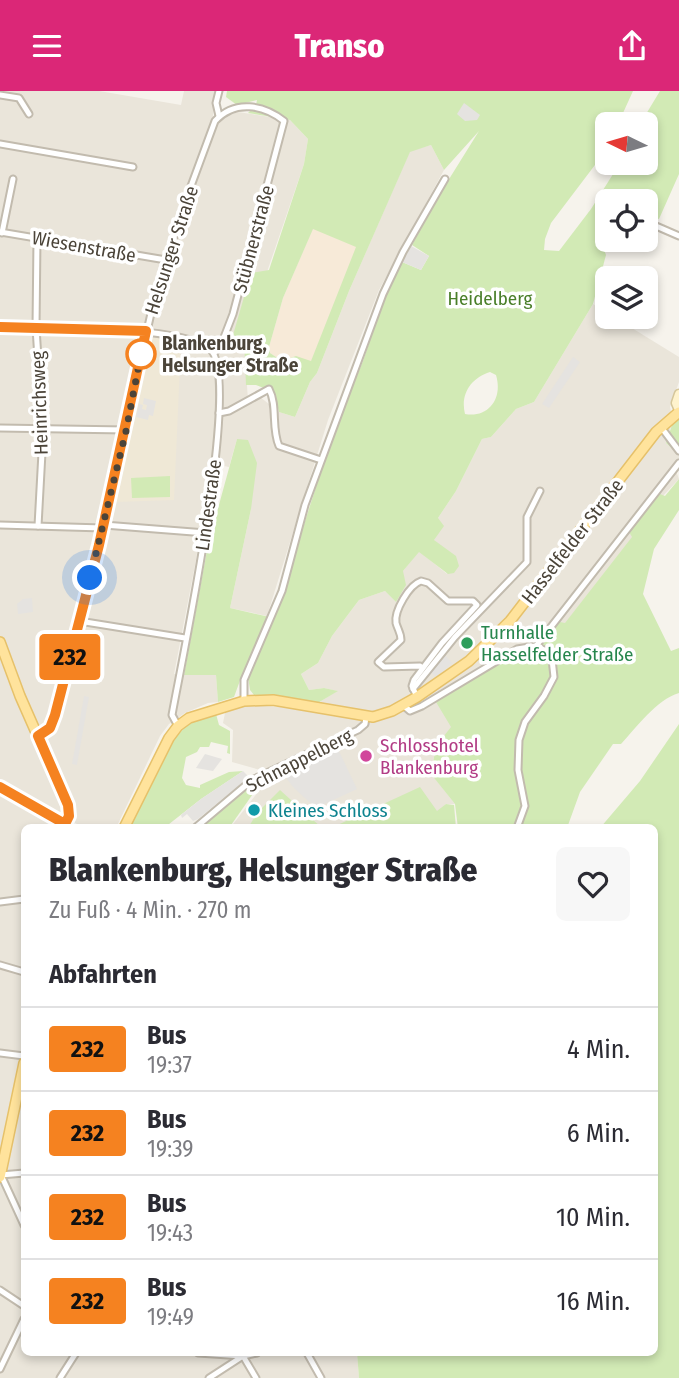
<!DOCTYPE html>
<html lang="de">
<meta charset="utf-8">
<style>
:root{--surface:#fff;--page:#f7f7f7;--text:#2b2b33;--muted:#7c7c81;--line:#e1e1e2;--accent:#db2777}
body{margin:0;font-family:"Fira Sans Condensed",sans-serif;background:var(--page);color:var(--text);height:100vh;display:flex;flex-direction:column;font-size:26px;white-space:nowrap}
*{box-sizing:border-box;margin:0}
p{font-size:23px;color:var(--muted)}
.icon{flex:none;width:38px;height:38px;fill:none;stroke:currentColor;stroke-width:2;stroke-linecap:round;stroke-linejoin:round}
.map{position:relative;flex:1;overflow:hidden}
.sheet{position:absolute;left:21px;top:733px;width:637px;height:532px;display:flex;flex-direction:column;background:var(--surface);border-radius:10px;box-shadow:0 4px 10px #0003}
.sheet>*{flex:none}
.badge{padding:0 14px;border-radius:5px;font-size:24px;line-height:46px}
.needle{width:46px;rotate:275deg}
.buttons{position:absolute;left:595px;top:21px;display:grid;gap:14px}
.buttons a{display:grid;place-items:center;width:63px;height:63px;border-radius:10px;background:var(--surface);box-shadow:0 4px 10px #0003;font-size:35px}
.you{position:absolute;width:35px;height:35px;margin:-18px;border:5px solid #fff;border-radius:50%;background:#1a73e8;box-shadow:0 0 0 10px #1a73e833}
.map>.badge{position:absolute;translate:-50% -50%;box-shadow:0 0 0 4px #fff}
h2{padding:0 28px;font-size:26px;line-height:63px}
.round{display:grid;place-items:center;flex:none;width:74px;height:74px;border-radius:10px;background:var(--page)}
.overview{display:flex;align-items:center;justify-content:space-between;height:119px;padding:0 28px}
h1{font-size:33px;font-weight:800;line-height:52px}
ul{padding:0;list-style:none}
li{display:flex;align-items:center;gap:21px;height:84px;padding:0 28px;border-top:2px solid var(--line)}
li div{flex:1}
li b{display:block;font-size:26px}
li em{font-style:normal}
li .badge{min-width:77px;font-weight:700;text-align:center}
header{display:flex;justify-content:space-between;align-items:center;height:91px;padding:0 28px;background:var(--accent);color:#fff;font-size:32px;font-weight:800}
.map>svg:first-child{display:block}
.residential{fill:#eae5da}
.commercial{fill:#f7ead8}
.education{fill:#efe8d6}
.green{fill:#d2eab5;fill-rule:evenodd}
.parking{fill:#e5e3e0}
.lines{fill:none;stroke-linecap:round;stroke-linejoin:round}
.minor-casing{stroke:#c2bbae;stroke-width:9}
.tertiary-casing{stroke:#c2bbae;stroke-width:10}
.secondary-casing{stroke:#d6c79b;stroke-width:11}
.primary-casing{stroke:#e6c16a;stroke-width:12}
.minor{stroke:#fff;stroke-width:5}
.tertiary{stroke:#fff;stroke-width:7}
.secondary{stroke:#fff3cd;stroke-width:8}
.primary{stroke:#ffe39c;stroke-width:9}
.line-casing{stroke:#fff;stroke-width:16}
.line{stroke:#f58220;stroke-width:10}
.walk{stroke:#4b4439;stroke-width:7;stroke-dasharray:0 12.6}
.stop-dot{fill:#fff;stroke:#f58220;stroke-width:3.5}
.leisure-dot{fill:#2e9e5b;stroke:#fff;stroke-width:2.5}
.hotel-dot{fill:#d1479c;stroke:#fff;stroke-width:2.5}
.culture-dot{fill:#0f9aa8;stroke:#fff;stroke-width:2.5}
.labels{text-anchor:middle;stroke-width:7;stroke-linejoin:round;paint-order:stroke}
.street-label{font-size:19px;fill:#4b4439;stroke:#fff}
.park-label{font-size:19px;fill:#4a7f2a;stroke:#fff}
.stop-label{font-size:19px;font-weight:bold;fill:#4b4439;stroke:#fff;text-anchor:start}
.leisure-label{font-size:19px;fill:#27864d;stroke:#fff;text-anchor:start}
.hotel-label{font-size:19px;fill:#b23c85;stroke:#fff;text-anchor:start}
.culture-label{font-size:19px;fill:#0d838f;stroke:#fff;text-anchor:start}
</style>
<header><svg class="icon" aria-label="menu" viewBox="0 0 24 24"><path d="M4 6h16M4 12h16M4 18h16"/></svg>Transo<svg class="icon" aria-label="share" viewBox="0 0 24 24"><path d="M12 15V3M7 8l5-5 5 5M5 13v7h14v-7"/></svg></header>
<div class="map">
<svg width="679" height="1287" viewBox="0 0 679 1287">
<rect width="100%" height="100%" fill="#f6f3ec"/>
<g class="residential">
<polygon points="0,0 99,0 181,14 184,0 215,0 213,25 219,28 238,21 290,29 308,48 304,73 244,248 248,310 260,306 279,321 295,326 310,291 317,282 349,200 410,60 431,54 444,79 379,199 328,329 267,525 230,517 251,418 237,348 229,376 210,372 196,469 174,583 216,584 218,611 208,612 185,622 169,633 160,645 116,737 84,737 0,690"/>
<polygon points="593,213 607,222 607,226 614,226 679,266 679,291 670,316 673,329 666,352 679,364 679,377 676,380 679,388 629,441 633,446 565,533 534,559 513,563 436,655 431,682 455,713 446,713 421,737 230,737 265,692 260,679 232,671 233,639 223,632 225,622 240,616 253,614 317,619 321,610 337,600 324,597 309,599 301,583 318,572 332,545 359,509 385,500 396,511 403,480 419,460 447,483 434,449 438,427 456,400 482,348 491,346 516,318 534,311"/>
<polygon points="0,699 64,737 24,737 24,1262 357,1262 359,1287 0,1287"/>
</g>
<polygon class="commercial" points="313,137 357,156 311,271 282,270 270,262 269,256 283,207"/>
<polygon class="education" points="152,245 181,251 174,409 115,411"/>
<g class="green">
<path d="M 227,0 L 633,0 L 618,33 L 607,33 L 607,54 L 601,66 L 551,132 L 545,148 L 544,159 L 559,160 L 591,118 L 620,72 L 646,72 L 646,33 L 640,33 L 660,0 L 679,0 L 679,83 L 659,128 L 646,125 L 646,110 L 607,110 L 607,139 L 601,150 L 606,164 L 593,213 L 534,311 L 516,318 L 491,346 L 482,348 L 456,400 L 438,427 L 444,435 L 434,449 L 456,465 L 459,475 L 454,482 L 448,483 L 419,461 L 403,480 L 406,494 L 396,511 L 385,500 L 359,509 L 332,545 L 318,572 L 301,583 L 309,599 L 324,597 L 338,600 L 316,613 L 254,604 L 250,599 L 248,586 L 242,584 L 234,606 L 218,611 L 216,584 L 184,584 L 208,454 L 237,348 L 248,349 L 257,372 L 251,418 L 230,517 L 274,527 L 332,346 L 363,270 L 385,205 L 402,171 L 421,179 L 429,165 L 412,154 L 441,101 L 479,40 L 444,79 L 431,54 L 410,61 L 349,200 L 317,282 L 310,291 L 295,326 L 279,321 L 274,301 L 256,294 L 246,294 L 244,249 L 233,244 L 251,182 L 269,179 L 304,73 L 308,48 L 290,29 L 248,22 L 256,14 L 257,9 L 237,14 L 226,6 ZM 313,138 L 356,156 L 311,270 L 296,265 L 282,270 L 270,262 L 269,256 L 283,207 ZM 490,281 L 496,284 C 503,307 489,327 465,323 C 460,303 471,287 490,281 Z"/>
<polygon points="679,313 679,364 666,352"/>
<polygon points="170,385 170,406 132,407 131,387"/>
<path d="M 679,388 L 679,419 L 654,458 L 643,503 L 671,560 L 679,557 L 679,602 C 656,609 637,636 621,653 L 613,653 L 580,701 L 567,737 L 458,737 L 455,713 L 431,683 L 436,655 L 451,636 L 436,611 L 513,563 L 534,559 L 560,531 L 565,532 L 632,446 L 629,441 L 660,403 L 665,405 Z"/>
<polygon points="216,623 219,634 230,640 230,663 227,662 228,655 211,651 209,656 200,656 197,661 186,666 182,687 186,694 200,697 200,694 229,681 243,680 201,708 164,737 129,737 174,648 191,630"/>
<polygon points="679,633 679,1287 359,1287 357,1262 654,1262 654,737 600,737 640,690"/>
<polygon points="264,687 229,737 201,737 252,693"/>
<polygon points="420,696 437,720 446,713 454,714 456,737 331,737"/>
<polygon points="280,699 322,737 248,737 257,722"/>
</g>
<g class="parking">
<polygon points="464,12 480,24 477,29 465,30 457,23"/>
<polygon points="411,155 429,165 421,179 402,171"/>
<polygon points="573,266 580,271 549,317 542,313"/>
<polygon points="144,307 156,310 153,325 149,324 148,329 136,326 139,313 143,314 142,318 146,319 147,314 143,313"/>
<polygon points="32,507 33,521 18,523 17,513 23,508"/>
<polygon points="444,563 452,572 436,586 430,580"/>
<polygon points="84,605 89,606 77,674 72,673"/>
<polygon points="338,658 357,698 316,717 294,697 287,688 287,683"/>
<polygon points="205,663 222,668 213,680 196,677"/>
<polygon points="243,680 249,686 198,728 193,730 187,723 182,727 181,724 201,708"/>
</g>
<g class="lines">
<g class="minor-casing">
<g id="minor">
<polyline points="219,0 216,12 219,25"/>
<polyline points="0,4 19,7 29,23"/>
<polyline points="0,53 133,76"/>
<polyline points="656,135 679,145"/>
<polyline points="0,141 166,169"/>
<polyline points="2,142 13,88"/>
<polyline points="37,147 36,237 43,343 38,435"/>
<path d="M 0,236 C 42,237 181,234 210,258 C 243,285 181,573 172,624 L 178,635"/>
<path d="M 219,322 L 229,320 L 269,298 C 278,315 271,337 279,355 L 321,369"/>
<polyline points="661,336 679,360"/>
<polyline points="0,337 126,339"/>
<polyline points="0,434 103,437"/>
<polyline points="104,434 206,442"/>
<polyline points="79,530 185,547"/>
<polyline points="536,555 679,372"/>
<polyline points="413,598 455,546 527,471 527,426 540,400"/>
<path d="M 417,606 L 412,595 L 414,589 L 442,552 L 477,514 L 473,510 L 448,510 L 428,492 L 421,490 C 409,494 394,520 396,532 C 398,539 401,542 401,549 L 378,571 L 384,576 L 420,575 L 422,577"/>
<polyline points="244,610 244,589 282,500 305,414 383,203 403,161 445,88"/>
<polyline points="403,614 410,620 422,615 517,558 536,555 544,559 552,568 554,586 544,605 525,631 519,649 518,679 525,715 517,737"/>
<path d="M 38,644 L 46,640 L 53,631 L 95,470 L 154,209 L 184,114 L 215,30 C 235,8 264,14 284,30 L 233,223 L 221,254 L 214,262"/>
<polyline points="195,737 252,689 358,639 365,633 366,626"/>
<polyline points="0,811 24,808"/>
<polyline points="0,874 24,881"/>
<polyline points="0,962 24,965"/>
<polyline points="24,1082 1,1084 24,1134"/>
<polyline points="0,1199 24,1215"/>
<polyline points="198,1262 243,1265"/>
<polyline points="307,1262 321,1287"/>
<polyline points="243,1265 256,1287"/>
<polyline points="0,1278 24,1228"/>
<polyline points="60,1287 76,1262"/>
<polyline points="209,1287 243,1265 257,1262"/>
</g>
</g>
<g class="tertiary-casing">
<polyline id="tertiary" points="0,696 65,733"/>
</g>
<g class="secondary-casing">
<polyline id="secondary" points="679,303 676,312 679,319"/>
</g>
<g class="primary-casing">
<g id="primary">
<polyline points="0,551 20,605 68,714 69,725 65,733 68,737"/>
<polyline points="124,737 169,647 178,635 189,627 244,610 273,609 373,626 392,620 417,606 469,570 510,530 656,341 679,321"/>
<polyline points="0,1086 24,972"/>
</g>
</g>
<use href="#minor" class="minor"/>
<use href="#tertiary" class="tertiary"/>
<use href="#secondary" class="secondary"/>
<use href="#primary" class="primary"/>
</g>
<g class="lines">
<g class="line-casing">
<polyline id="line" points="0,236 146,240 99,454 55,624 50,637 38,645 68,714 69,725 65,733 0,696"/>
</g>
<use href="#line" class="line"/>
<polyline class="walk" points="90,487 126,340 141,263"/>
</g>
<circle class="stop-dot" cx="141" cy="263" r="14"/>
<circle class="leisure-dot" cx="467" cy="552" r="7"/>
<circle class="hotel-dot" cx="366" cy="665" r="7"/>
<circle class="culture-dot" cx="254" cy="719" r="7"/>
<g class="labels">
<g class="street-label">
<text transform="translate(253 148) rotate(-75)" y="7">Stübnerstraße</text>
<text transform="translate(84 155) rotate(10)" y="7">Wiesenstraße</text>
<text transform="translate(171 159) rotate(-72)" y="7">Helsunger Straße</text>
<text transform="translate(39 312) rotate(-92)" y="7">Heinrichsweg</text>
<text transform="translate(208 414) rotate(-82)" y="7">Lindestraße</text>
<text transform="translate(572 450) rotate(-52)" y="7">Hasselfelder Straße</text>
<text transform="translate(299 669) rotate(-27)" y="7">Schnappelberg</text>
</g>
<g class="park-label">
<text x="490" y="214">Heidelberg</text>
</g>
<g class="stop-label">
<text x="162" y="259">Blankenburg,<tspan x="162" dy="22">Helsunger Straße</tspan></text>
</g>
<g class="leisure-label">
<text x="481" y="548">Turnhalle<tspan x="481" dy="22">Hasselfelder Straße</tspan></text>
</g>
<g class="hotel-label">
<text x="380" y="661">Schlosshotel<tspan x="380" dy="22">Blankenburg</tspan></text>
</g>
<g class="culture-label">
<text x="268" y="726">Kleines Schloss</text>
</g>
</g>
</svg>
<div class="buttons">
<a><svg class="needle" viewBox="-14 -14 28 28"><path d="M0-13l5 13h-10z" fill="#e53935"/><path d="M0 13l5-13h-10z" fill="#7c7c81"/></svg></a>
<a><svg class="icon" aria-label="locate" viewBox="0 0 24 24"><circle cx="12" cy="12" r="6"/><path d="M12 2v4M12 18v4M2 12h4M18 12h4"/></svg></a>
<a><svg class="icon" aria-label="layers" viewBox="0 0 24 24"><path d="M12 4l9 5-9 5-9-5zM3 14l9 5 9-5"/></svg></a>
</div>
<div class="you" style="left:90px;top:487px"></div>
<b class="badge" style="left:70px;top:566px;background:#f58220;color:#111">232</b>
<section class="sheet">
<div class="overview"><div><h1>Blankenburg, Helsunger Straße</h1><p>Zu Fuß · 4 Min. · 270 m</p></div><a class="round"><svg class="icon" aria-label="heart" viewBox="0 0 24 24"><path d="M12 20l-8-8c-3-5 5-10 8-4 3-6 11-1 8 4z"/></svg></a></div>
<h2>Abfahrten</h2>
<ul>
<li><span class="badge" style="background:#f58220;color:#111">232</span><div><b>Bus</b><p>19:37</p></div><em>4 Min.</em></li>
<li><span class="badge" style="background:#f58220;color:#111">232</span><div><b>Bus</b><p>19:39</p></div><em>6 Min.</em></li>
<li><span class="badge" style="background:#f58220;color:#111">232</span><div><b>Bus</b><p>19:43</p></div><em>10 Min.</em></li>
<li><span class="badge" style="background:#f58220;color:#111">232</span><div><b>Bus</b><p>19:49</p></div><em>16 Min.</em></li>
</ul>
</section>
</div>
